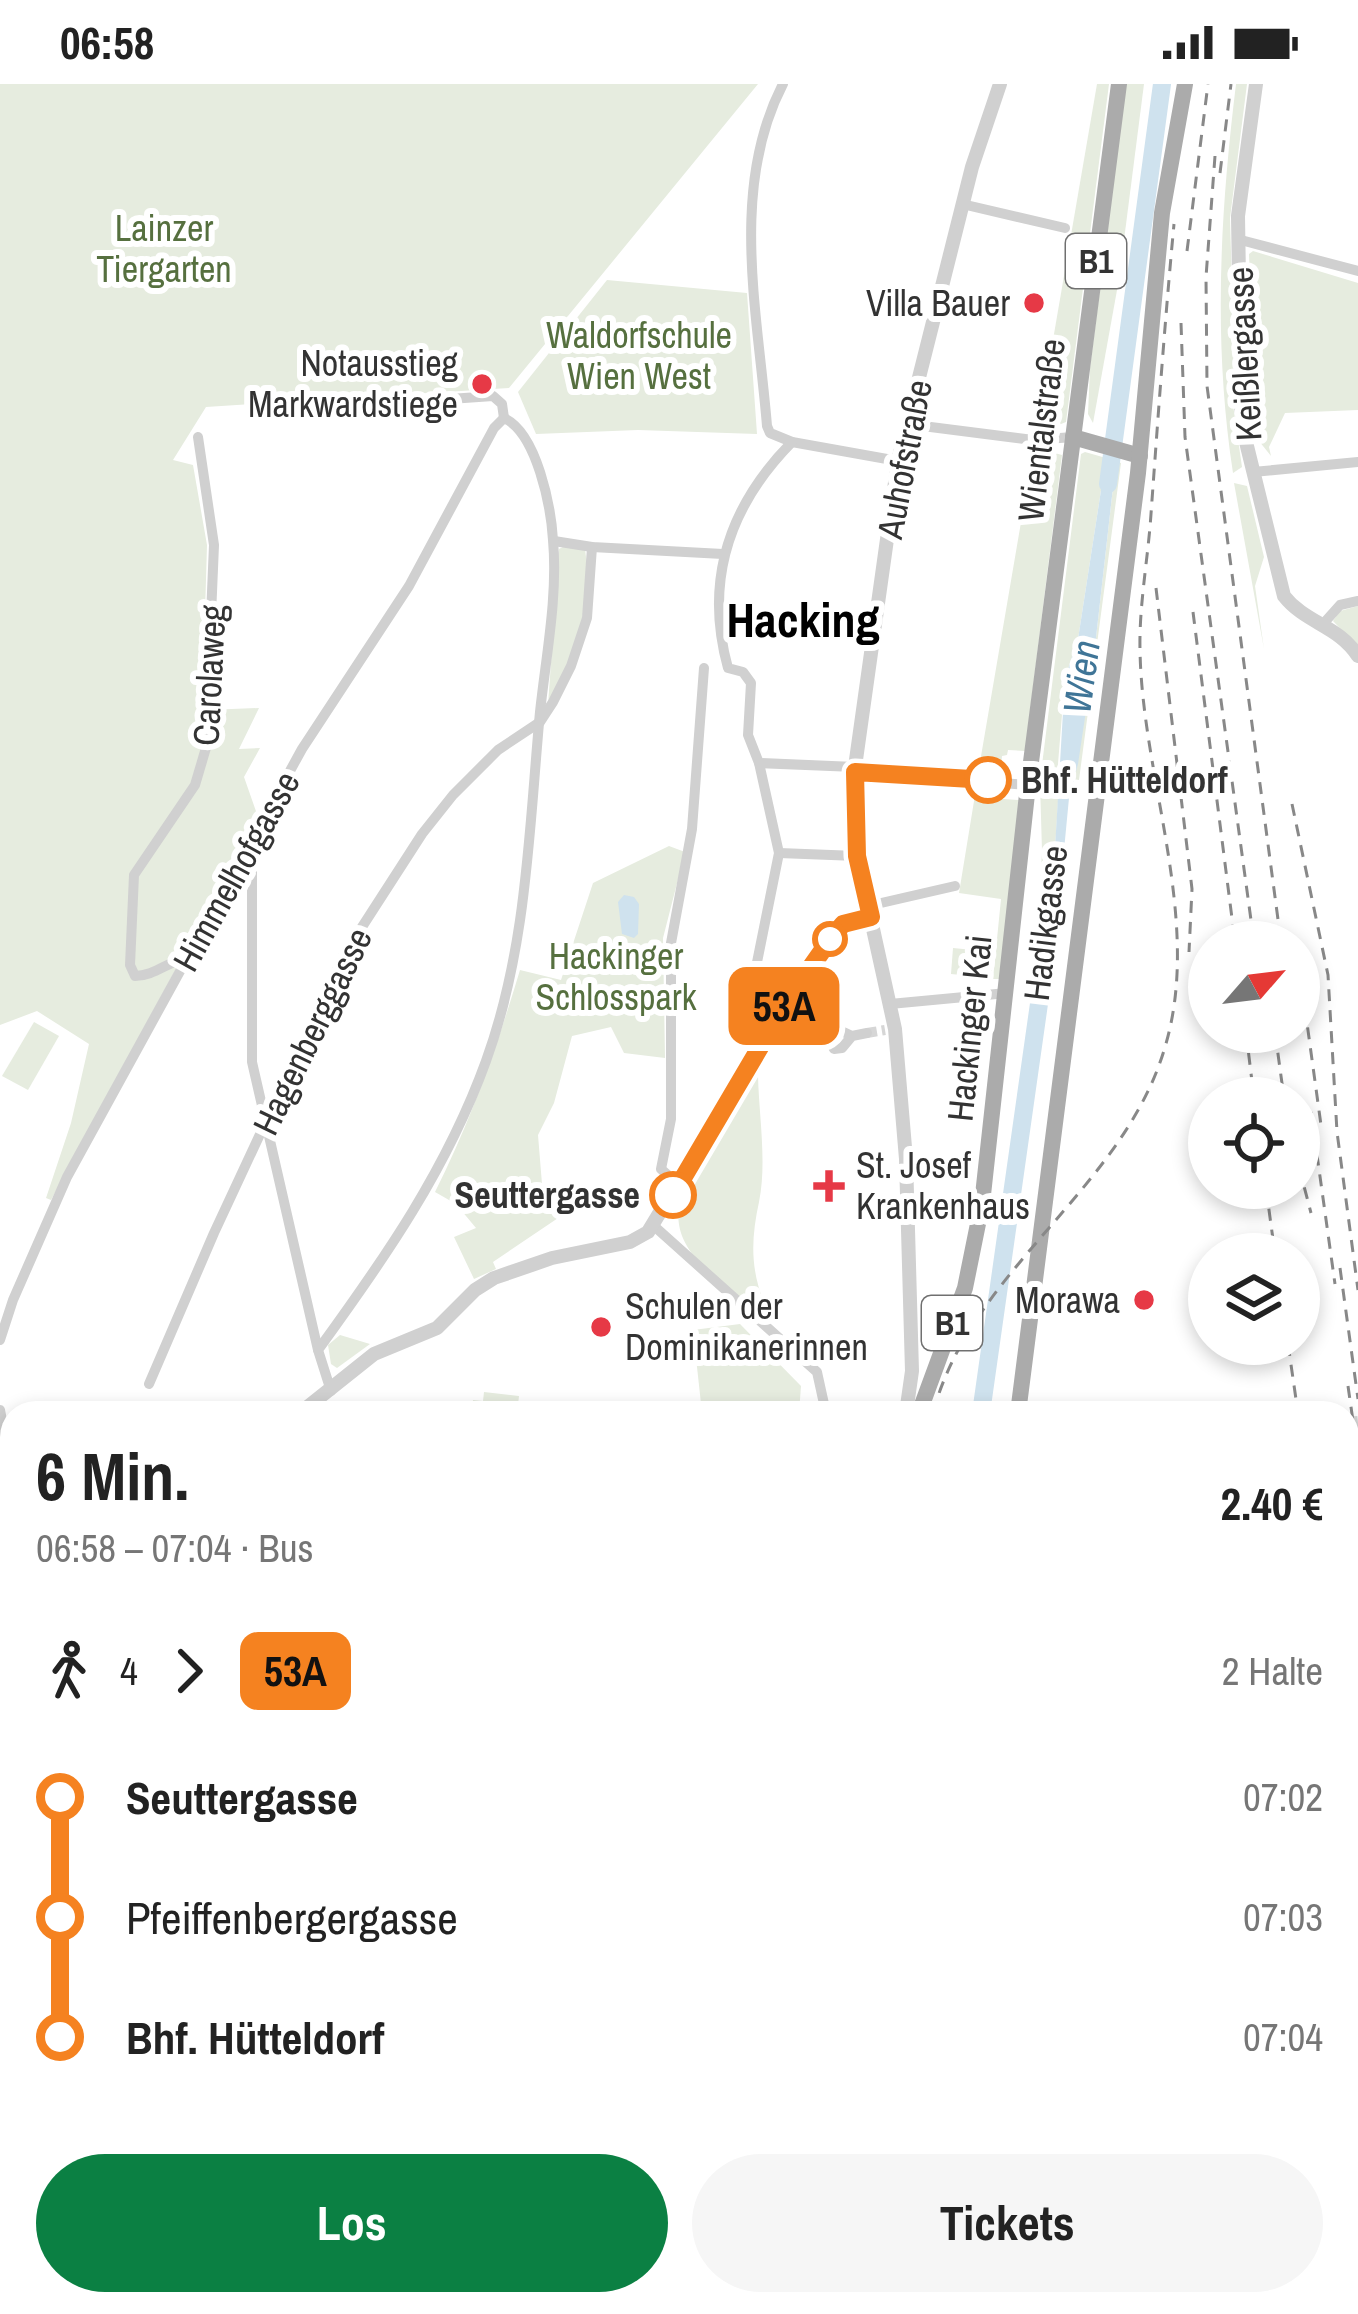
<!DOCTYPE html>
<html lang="de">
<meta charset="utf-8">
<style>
:root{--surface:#fff;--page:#f6f6f6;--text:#222;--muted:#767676;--accent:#0b8043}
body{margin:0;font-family:"Archivo Narrow",sans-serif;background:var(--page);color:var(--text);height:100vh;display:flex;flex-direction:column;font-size:45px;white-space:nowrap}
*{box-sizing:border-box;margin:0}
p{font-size:39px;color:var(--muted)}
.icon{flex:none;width:66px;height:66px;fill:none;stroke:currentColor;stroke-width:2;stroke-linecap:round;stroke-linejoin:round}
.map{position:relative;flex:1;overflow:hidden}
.side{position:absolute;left:0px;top:1317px;width:1359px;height:915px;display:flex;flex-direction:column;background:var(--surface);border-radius:36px 36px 0 0;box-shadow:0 6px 18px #0003}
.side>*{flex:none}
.badge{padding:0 24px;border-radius:18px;font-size:42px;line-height:78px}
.needle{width:78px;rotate:62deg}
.controls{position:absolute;left:1188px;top:837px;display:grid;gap:24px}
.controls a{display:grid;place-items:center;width:132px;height:132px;border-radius:50%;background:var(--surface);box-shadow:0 6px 18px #0003;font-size:60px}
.map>.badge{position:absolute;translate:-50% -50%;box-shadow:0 0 0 6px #fff}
.legs{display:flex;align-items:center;gap:18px;height:132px;padding:0 36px;font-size:39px}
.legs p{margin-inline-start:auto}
.head{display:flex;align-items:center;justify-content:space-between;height:204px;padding:0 36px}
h1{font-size:66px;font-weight:700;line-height:90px}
.button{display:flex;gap:24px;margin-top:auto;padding:24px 36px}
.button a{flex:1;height:138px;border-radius:72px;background:var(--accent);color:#fff;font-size:48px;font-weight:700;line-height:138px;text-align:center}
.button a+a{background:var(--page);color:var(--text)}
ul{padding:0 36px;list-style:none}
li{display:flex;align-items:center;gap:42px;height:120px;font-size:45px}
li i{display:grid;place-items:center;width:18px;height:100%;margin:0 15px;background:currentColor}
li i::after{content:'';width:30px;height:30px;margin:-15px;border:9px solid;border-radius:50%;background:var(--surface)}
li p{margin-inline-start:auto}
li:first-child i{background:linear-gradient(#0000 50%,currentColor 0)}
li:last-child i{background:linear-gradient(currentColor 50%,#0000 0)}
.status{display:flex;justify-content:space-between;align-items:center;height:84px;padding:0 60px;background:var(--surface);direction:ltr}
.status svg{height:33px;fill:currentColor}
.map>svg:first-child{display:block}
.green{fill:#e6ecdf}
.water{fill:#cfe2ee}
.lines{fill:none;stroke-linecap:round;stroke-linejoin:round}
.river{stroke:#cfe2ee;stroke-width:18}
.minor-tunnel{stroke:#d6d6d6;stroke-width:10;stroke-dasharray:10 5;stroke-linecap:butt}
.tertiary-tunnel{stroke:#d6d6d6;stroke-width:14;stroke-dasharray:14 7;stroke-linecap:butt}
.minor{stroke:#d0d0d0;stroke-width:10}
.tertiary{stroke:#d0d0d0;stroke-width:14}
.secondary{stroke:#bdbdbd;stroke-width:15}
.primary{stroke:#ababab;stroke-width:16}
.rail{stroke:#888;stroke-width:3;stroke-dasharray:12 9;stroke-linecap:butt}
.line-1-casing{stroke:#fff;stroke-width:27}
.line-1{stroke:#f58220;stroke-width:18}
.poi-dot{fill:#e63946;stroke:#fff;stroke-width:4.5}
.stop-1-dot{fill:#fff;stroke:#f58220;stroke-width:6}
.labels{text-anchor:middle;stroke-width:12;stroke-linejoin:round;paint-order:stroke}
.shield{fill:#fff;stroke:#707070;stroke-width:3}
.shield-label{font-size:33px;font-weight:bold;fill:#333}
.park-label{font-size:36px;fill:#56703f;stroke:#fff}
.poi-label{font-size:36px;fill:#333;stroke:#fff;text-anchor:end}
.street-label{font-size:36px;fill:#333;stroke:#fff}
.stop-label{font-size:36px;font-weight:bold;fill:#333;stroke:#fff;text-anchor:start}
.water-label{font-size:39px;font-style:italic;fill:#3f7597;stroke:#fff}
.district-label{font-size:48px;font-weight:bold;fill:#000;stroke:#fff}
</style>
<div class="status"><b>06:58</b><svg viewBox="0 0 49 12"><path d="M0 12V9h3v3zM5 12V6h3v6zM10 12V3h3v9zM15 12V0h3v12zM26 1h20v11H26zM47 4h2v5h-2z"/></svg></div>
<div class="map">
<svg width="1358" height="2230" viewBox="0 0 1358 2230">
<rect width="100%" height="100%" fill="#fff"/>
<g class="green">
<polygon points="0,0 758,0 509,304 206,323 173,376 193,381 207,461 203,598 207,626 259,624 239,665 260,664 244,693 258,733 51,1116 46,1114 71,1039 89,960 37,927 0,941"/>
<polygon points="1097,0 1109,0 1066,338 1041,348 1038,343"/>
<polygon points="1126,0 1144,0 1119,195 1093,339 1088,330 1090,284"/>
<path d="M 1236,0 L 1247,0 L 1230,134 L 1235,306 L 1231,307 L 1242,383 L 1233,389 C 1213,258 1220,131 1236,0 Z"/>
<polygon points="1253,167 1358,199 1358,326 1285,329 1269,363 1271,372 1255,352 1262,345 1262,337 1255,334 1249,170"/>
<polygon points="607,196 747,209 757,350 638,346 536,350 518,308"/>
<polygon points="1040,365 1062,371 1025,667 1008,666 1007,671 1002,672 1001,683 979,684 1033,368"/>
<polygon points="1085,368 1106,374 1078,555 1065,594 1057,692 1041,689 1081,370"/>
<polygon points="1116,377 1121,379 1079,696 1073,695 1093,580"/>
<polygon points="1234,399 1247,402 1264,473 1255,502 1264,565"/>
<path d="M 565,462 L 585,465 C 594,522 573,572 548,621 L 559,465 Z"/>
<polygon points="1358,522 1358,563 1333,537 1340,527"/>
<polygon points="1040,699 1059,702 1054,781 1050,786 1051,820 1042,861 1037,865 1042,767"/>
<polygon points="980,706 988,707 988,714 1019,716 1003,895 993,895 1001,815 959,809 975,711"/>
<path d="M 669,762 L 685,768 L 663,854 L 665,974 L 624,969 L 611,943 L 572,952 L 554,1019 L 538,1051 L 542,1100 L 552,1118 L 567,1128 L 493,1178 L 496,1185 L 474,1195 L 454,1153 L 476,1144 L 456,1120 L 435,1108 C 471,1036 497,963 520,886 L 561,896 L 593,799 Z"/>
<polygon points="953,864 993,868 991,894 951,890"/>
<polygon points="34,938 59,952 28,1006 2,992"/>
<path d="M 753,992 L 758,992 C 759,1032 767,1079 759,1118 C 751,1155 750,1185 765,1221 L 759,1230 C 728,1202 672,1171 679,1125 Z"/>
<polygon points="740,1240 801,1302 799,1329 702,1329 693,1246"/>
<polygon points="340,1251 370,1260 337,1284 331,1280 328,1261"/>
<polygon points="484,1308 519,1312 517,1329 448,1329 449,1321 472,1324 473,1316 483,1317"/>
</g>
<g class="water">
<polygon points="1106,374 1116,377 1093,580 1078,680 1069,714 1060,808 1050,862 1053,870 1038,870 1051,820 1050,786 1054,781 1065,594 1078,555"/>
<polygon points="624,811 634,813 639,820 638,850 634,854 622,850 618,818"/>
</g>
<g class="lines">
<g class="river">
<polyline points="1108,400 1162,0"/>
<polyline points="981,1329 1049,849"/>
<polyline points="1153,2220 1157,2230"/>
</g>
<polyline class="minor-tunnel" points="867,949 885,946"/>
<polyline class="tertiary-tunnel" points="1347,1340 1358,1339"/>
<g class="minor">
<path d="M 783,0 C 729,104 758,230 767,342 L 770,349 L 792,358 L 898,377"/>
<polyline points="962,120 1065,144"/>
<polyline points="1237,155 1358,187"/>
<polyline points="335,323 493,312 502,320 504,334"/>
<polyline points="907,340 1033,356 1073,353"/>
<polyline points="1253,388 1358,378"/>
<polyline points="554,457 592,463 723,470"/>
<polyline points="1323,540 1340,521 1358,517"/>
<polyline points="759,679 855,683"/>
<polyline points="855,688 1028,701"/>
<polyline points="252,764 252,978 318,1266"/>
<polyline points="779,769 857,772"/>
<polyline points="868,822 955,802"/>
<path d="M 189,874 C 169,876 155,892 135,892 L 130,881 L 134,791 L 195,701 L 211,647 L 208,602 L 214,461 L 198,353"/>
<polyline points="890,920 1007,909"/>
<path d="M 735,926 L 747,928 L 779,769 L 759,679 L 748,651 L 751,599 L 743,588 L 728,584 C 704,497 729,422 792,358"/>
<polyline points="852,952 842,964 834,965 828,953 837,945 852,952 867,949"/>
<polyline points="679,1101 661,1085 671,1035 671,859 692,745 704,584"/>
<polyline points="654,1142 817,1288 826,1329"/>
<polyline points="0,1256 13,1216 67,1093 302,665 409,502 494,344 504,334"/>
<polyline points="149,1300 214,1149 342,874 422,750 453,711 498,666 540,638 553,618 571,582 587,534 592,463"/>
<path d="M 331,1307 L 318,1266 C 385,1174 447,1085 486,977 C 527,864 529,746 540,628 C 546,572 558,512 553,456 C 551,423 537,349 504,334"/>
<polyline points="0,1326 12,1390"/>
<polyline points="0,1619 12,1626"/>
<polyline points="0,1850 12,1847"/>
<polyline points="91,2220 93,2230"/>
<polyline points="500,2220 500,2230"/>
<polyline points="862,2220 864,2230"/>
<polyline points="949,2220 953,2230"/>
<polyline points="1277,2220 1280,2230"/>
</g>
<g class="tertiary">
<path d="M 1256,0 L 1238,132 L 1241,322 L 1246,358 L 1284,512 C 1305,539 1339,542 1358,572"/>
<polyline points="300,1329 374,1270 437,1244 475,1206 494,1194 552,1174 630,1158 648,1148 800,897 843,840 871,833"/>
<polyline points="906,1329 912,1287 906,1075 895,945 857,772 855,683 898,377 972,83 1000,0"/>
<polyline points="0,1949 12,1950"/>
<polyline points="0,2075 12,2079"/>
<polyline points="761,2220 765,2230"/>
<polyline points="696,2230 703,2220"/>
</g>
<polyline class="secondary" points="212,2220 217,2230"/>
<g class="primary">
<polyline points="1073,353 1140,372"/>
<polyline points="919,1329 965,1204 982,1120 1028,701 1119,0"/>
<polyline points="1018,1329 1138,389 1162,129 1185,0"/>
<polyline points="1118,2220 1122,2230"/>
<polyline points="1206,2220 1210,2230"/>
</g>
<g class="rail">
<polyline points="1215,72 1206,193 1207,302 1281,858"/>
<polyline points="1220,89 1231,0"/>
<polyline points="1187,167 1208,0"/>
<polyline points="1181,239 1185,353 1254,858"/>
<polyline points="1156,504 1192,805 1189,868"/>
<polyline points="1193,528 1235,858"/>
<polyline points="1292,720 1328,891 1337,1048 1358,1206"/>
<polyline points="1299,881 1321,1041"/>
<polyline points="1246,948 1254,1014"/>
<polyline points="1275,948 1284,1014"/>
<polyline points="1311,1028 1335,1200"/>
<polyline points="1299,1083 1311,1129"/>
<polyline points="1266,1104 1275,1170"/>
<polyline points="1340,1184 1358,1315"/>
<polyline points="1288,1260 1298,1329"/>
<polyline points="1348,1302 1358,1372"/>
<path d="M 933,1329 C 971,1185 1124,1105 1165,963 C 1203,837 1142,695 1140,566 C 1139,521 1148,475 1151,430 C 1158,333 1165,236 1174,140"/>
<polyline points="1349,1356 1358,1422"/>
<polyline points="1347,1676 1358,1754"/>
<polyline points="1142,2220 1146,2230"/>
</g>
</g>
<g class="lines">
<g class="line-1-casing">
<polyline id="line-1" points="673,1111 789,914 832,853 843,840 871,833 857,772 855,688 988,696"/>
</g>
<use href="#line-1" class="line-1"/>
</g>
<g class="poi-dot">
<circle cx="1034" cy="219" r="12"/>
<circle cx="482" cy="300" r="12"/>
<path d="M823 1084h12v12h12v12h-12v12h-12v-12h-12v-12h12z"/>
<circle cx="1144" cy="1216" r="12"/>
<circle cx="601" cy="1243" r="12"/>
</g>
<g class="stop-1-dot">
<circle cx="988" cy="696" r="21"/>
<circle cx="830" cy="855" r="15"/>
<circle cx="673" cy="1111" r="21"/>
</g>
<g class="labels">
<g class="shield">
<rect x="1066" y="150" width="60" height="54" rx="9"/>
<rect x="922" y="1212" width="60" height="54" rx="9"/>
</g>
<g class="shield-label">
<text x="1096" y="189">B1</text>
<text x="952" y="1251">B1</text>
</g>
<g class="park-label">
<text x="164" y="157">Lainzer<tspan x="164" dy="41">Tiergarten</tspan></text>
<text x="639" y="264">Waldorfschule<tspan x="639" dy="41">Wien West</tspan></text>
<text x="616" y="885">Hackinger<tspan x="616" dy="41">Schlosspark</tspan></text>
</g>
<g class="poi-label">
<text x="1010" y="232">Villa Bauer</text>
<text x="458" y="292">Notausstieg<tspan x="458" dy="41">Markwardstiege</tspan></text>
<text x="856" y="1094" text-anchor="start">St. Josef<tspan x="856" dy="41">Krankenhaus</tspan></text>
<text x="1120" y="1229">Morawa</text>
<text x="625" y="1235" text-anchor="start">Schulen der<tspan x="625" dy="41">Dominikanerinnen</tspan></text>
</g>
<g class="street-label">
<text transform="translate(1244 270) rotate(-93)" y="13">Keißlergasse</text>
<text transform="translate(1041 346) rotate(-83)" y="13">Wientalstraße</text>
<text transform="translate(904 375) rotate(-79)" y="13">Auhofstraße</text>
<text transform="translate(209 591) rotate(-87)" y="13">Carolaweg</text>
<text transform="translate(236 787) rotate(-61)" y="13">Himmelhofgasse</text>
<text transform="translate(1045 839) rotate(-83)" y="13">Hadikgasse</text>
<text transform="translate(969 944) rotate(-84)" y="13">Hackinger Kai</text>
<text transform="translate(312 947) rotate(-64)" y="13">Hagenberggasse</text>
</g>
<g class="stop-label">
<text x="1021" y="709">Bhf. Hütteldorf</text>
<text x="640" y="1124" text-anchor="end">Seuttergasse</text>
</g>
<g class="water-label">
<text transform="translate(1081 593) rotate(-82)" y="14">Wien</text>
</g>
<g class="district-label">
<text x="803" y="553">Hacking</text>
</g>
</g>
</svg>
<div class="controls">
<a><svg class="needle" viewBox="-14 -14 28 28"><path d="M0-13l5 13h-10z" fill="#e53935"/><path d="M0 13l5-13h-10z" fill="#767676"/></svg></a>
<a><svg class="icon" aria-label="locate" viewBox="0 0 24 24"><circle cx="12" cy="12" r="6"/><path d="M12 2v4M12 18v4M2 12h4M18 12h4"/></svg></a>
<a><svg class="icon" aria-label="layers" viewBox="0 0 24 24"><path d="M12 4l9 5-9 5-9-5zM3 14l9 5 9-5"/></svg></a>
</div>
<b class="badge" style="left:784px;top:922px;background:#f58220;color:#111">53A</b>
<section class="side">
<div class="head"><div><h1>6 Min.</h1><p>06:58 – 07:04 · Bus</p></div><b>2.40 €</b></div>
<div class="legs"><svg class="icon" aria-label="walk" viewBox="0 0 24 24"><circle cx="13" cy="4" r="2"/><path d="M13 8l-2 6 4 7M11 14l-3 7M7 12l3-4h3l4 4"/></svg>4<svg class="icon" aria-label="forward" viewBox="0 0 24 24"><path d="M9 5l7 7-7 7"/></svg><b class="badge" style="background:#f58220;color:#111">53A</b><p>2 Halte</p></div>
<ul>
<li><i style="color:#f58220"></i><b>Seuttergasse</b><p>07:02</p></li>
<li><i style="color:#f58220"></i><span>Pfeiffenbergergasse</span><p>07:03</p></li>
<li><i style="color:#f58220"></i><b>Bhf. Hütteldorf</b><p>07:04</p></li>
</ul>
<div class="button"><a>Los</a><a>Tickets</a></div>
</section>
</div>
